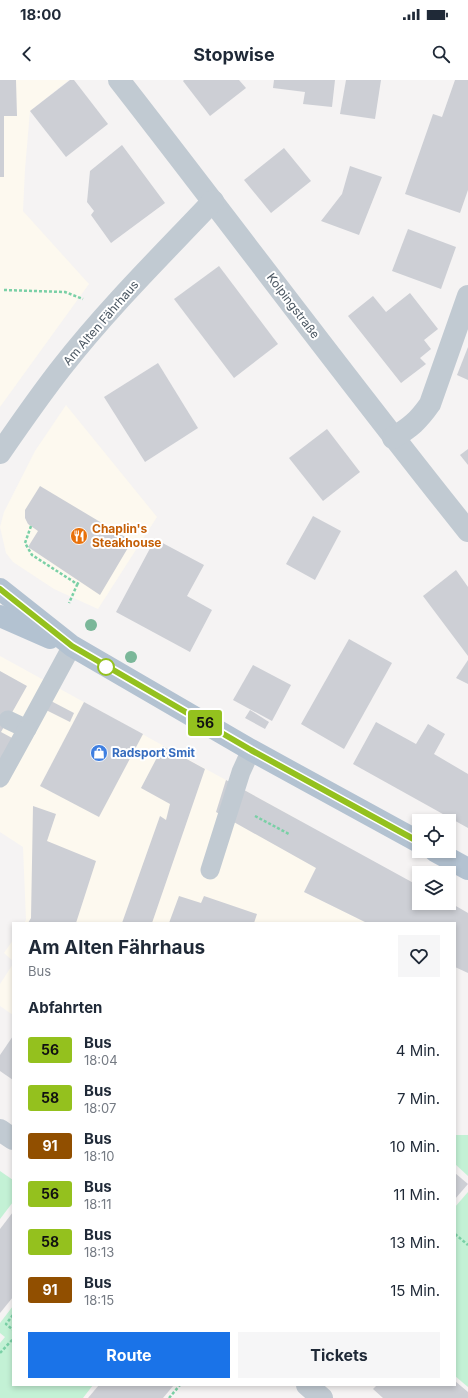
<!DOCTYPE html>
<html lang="de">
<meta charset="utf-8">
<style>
:root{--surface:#fff;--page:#f6f6f7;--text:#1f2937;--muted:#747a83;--accent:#1a73e8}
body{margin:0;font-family:Inter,sans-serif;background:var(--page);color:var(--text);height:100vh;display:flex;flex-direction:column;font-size:15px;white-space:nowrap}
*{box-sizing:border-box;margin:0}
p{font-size:13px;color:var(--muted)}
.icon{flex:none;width:22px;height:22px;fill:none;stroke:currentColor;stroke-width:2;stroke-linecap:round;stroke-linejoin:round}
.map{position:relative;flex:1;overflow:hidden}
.details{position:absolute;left:12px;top:842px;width:444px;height:464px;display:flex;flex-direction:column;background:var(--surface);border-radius:0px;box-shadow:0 2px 6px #0003}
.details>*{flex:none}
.badge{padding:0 8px;border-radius:3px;font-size:14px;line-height:26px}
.tools{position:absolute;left:412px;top:734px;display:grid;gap:8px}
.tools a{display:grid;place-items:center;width:44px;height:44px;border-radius:0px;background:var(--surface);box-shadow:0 2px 6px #0003;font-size:20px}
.map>.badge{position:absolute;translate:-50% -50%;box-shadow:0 0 0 2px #fff}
h2{padding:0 16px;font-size:15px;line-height:36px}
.round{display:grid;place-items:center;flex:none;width:42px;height:42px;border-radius:0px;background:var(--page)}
.head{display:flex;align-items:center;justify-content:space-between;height:68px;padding:0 16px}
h1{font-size:19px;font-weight:700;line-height:30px}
.button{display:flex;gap:8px;margin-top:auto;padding:8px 16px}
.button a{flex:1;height:46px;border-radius:0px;background:var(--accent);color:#fff;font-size:16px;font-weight:700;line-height:46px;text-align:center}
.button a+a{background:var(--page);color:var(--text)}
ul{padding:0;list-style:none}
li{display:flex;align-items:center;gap:12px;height:48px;padding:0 16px}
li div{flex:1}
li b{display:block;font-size:15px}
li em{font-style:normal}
li .badge{min-width:44px;font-weight:700;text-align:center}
.status{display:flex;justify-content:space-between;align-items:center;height:28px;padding:0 20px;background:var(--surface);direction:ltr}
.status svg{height:11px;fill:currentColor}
header{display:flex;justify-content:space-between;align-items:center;height:52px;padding:0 16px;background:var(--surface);font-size:18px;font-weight:700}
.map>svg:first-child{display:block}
.commercial{fill:#fdf9ef}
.green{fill:#c3f1d5}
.building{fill:#cdcfd5}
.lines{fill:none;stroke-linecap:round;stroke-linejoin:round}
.path{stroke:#7ad0a6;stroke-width:2.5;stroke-dasharray:3 2;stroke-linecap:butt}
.lane{stroke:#c1cad2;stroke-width:19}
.street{stroke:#c1cad2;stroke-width:22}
.primary{stroke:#b3c2d1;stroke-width:22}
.tree{fill:#7bb799}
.line-casing{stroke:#fff;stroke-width:9}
.line{stroke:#94c11e;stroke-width:6}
.stop-dot{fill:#fff;stroke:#94c11e;stroke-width:2}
.labels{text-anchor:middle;stroke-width:4;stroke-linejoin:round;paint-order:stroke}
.street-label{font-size:12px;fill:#4a5661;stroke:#fff}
.food-label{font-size:12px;font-weight:bold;fill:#c56008;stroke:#fff;text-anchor:start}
.shop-label{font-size:12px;font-weight:bold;fill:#366cbe;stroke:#fff;text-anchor:start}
</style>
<div class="status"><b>18:00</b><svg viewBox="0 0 49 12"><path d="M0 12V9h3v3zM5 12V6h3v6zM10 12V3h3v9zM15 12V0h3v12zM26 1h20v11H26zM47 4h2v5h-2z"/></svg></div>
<header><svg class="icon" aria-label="back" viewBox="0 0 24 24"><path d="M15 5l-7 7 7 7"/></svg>Stopwise<svg class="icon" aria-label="search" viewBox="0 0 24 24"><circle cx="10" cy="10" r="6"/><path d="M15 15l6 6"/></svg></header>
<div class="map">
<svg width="468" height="1318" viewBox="0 0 468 1318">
<rect width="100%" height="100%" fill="#f5f3f3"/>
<g class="commercial">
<polygon points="0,0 69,0 30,31 25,89 23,131 89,204 0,327"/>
<polygon points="66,325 157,437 98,529 54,509 13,482 6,473 0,447 4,432 35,371"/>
<polygon points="0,576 295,738 316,788 304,812 367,843 24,843 26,840 23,767 0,752"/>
<polygon points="13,860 13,881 4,873"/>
<polygon points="13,884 13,935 0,926 0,904"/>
</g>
<g class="green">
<polygon points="455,1055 468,1055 468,1096 455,1084"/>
<polygon points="0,1091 13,1100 13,1122 0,1139"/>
<polygon points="468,1112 468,1307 455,1296 455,1127"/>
<polygon points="13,1226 13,1305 93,1305 83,1318 0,1318 0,1263 5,1257 0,1253 0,1243"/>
</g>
<g class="building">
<polygon points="0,0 16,0 17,36 4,36 4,97 0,97"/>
<polygon points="70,0 74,0 108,44 66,77 30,31"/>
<polygon points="184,0 239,0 246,8 210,36 183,1"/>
<polygon points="274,0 335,0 332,27 303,24 305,12 273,8"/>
<polygon points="346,0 381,0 375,39 340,34"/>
<polygon points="455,0 468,0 468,110 460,133 405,114 433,34 442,37"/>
<polygon points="122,65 165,123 111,163 91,135 94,131 87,122 90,91"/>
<polygon points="284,68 311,101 271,133 244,100"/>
<polygon points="350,86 382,97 359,155 321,141 342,114"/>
<polygon points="408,149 456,167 441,209 392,191"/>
<polygon points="219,186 278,264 234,298 174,219"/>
<polygon points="410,213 438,249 424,260 431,269 420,278 426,284 401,303 348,236 373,216 386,232"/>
<polygon points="468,267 468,300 457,295"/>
<polygon points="158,283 198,348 145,382 104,317"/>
<polygon points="327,349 360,392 323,421 289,378"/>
<polygon points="468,369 468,385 460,375"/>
<polygon points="40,406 132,461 100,515 28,467 38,451 28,444 25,438 25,430"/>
<polygon points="313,436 341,451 315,500 286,484"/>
<polygon points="155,459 204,485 187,516 212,530 190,572 116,532"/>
<polygon points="456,490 468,507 468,576 423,516"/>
<polygon points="349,559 392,583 344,669 301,644"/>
<polygon points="468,580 468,604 456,598"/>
<polygon points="253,585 291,605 272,641 233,620"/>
<polygon points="0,591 27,606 1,652 14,659 0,685"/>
<polygon points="51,621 74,633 70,642 46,630"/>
<polygon points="84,622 143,654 99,737 40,706"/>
<polygon points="250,630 269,642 265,649 245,638"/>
<polygon points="376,642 416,664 428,644 445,654 434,674 468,694 468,748 353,684"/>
<polygon points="163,666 205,689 152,843 122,843 160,736 166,740 170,724 141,708"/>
<polygon points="226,700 419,806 419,823 449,822 468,833 468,893 455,887 455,843 367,843 304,812 316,788 216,732"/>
<polygon points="33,726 56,734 47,761 96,781 76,843 28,843 31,838"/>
<polygon points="179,816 201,823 204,816 257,834 254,843 169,843"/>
<polygon points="13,956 13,1000 0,991 0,975"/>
<polygon points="455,1093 468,1104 455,1119"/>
<polygon points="13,1132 13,1217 0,1233 0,1149"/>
<polygon points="455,1301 468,1312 468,1318 383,1318 373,1309 377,1305 455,1305"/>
<polygon points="99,1305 174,1305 163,1318 88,1318"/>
</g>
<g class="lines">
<g class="path">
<polyline points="4,210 65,212 83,219"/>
<polyline points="31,446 25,463 32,475 74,502 77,505 69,523"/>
<polyline points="77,505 79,501"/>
<polyline points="255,736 289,754"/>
<polyline points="455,1154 468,1165"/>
<polyline points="13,1235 6,1244 13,1250"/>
<polyline points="0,1273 13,1259"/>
<polyline points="169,1318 180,1305"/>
</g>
<g class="lane">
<polyline points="8,640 27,649 72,566"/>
<polyline points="0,698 27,649"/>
<polyline points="210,790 241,692 251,670"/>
</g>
<g class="street">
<path d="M 119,0 C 236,150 349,303 468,451"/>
<path d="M 393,358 C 411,347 418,341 430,324 L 468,216"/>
<path d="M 0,373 C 20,344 40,315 62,287 C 108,228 162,175 213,121"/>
<polyline points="0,1050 13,1059"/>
<polyline points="307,1305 322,1318"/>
</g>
<g class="primary">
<polyline points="0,509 72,566 251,670 419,762"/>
<polyline points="0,536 50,558"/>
<polyline points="435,771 468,789"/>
</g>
</g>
<g class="tree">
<circle cx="91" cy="545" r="6"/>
<circle cx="131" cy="577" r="6"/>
</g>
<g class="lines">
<g class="line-casing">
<polyline id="line" points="0,509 72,566 251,670 419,762"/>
</g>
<use href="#line" class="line"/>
</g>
<defs>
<g id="restaurant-disc" transform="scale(0.9)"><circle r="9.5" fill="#e8710a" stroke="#fff"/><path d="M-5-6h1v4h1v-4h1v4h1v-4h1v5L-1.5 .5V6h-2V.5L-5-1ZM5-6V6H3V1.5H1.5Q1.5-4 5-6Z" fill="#fff"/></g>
<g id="shop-disc" transform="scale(0.9)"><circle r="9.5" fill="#3f7fe0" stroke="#fff"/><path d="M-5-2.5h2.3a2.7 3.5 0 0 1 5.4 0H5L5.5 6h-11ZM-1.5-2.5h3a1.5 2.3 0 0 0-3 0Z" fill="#fff"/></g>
</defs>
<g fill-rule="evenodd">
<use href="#restaurant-disc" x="79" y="456"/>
<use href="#shop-disc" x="99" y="673"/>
</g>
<circle class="stop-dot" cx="106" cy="587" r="8"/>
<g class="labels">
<g class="street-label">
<text transform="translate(293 226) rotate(53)" y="4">Kolpingstraße</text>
<text transform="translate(101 243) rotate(-49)" y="4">Am Alten Fährhaus</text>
</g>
<g class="food-label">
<text x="92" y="453">Chaplin's<tspan x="92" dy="14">Steakhouse</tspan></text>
</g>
<g class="shop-label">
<text x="112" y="677">Radsport Smit</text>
</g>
</g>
</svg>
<div class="tools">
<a><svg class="icon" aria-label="locate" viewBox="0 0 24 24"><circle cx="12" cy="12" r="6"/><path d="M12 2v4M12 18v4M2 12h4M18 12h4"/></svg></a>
<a><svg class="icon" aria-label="layers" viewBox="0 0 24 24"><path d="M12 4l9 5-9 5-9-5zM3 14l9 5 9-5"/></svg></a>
</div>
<b class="badge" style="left:205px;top:643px;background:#94c11e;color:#111">56</b>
<section class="details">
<div class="head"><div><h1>Am Alten Fährhaus</h1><p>Bus</p></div><a class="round"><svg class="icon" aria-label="heart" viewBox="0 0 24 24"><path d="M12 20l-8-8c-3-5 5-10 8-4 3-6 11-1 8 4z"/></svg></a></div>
<h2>Abfahrten</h2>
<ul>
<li><span class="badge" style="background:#94c11e;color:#111">56</span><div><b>Bus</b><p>18:04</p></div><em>4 Min.</em></li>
<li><span class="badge" style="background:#94c11e;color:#111">58</span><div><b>Bus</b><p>18:07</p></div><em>7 Min.</em></li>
<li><span class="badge" style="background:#914f00;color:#fff">91</span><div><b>Bus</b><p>18:10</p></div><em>10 Min.</em></li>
<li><span class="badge" style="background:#94c11e;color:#111">56</span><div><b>Bus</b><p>18:11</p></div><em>11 Min.</em></li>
<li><span class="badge" style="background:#94c11e;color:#111">58</span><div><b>Bus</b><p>18:13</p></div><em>13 Min.</em></li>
<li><span class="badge" style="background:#914f00;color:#fff">91</span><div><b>Bus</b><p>18:15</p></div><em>15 Min.</em></li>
</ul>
<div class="button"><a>Route</a><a>Tickets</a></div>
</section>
</div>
